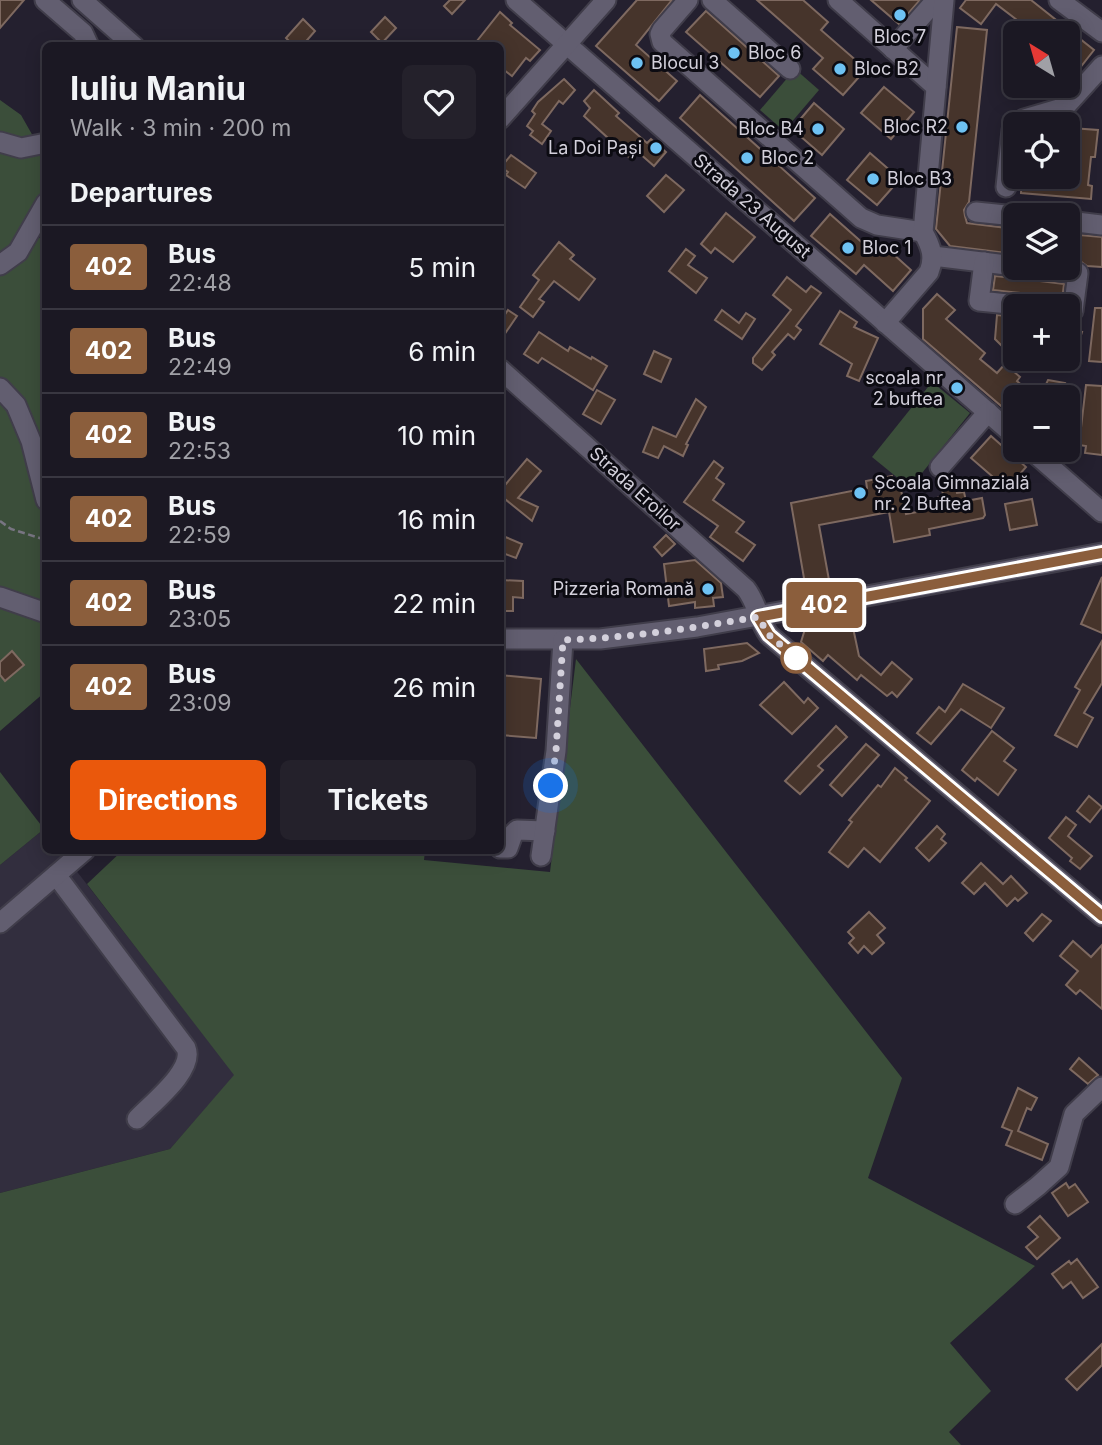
<!DOCTYPE html>
<meta charset="utf-8">
<style>
:root{--surface:#1b1823;--page:#24212b;--text:#f1f3f6;--muted:#a0a0a6;--line:#393741;--accent:#ea580c}
body{margin:0;font-family:Inter,sans-serif;background:var(--page);color:var(--text);height:100vh;display:flex;flex-direction:column;font-size:26px;white-space:nowrap}
*{box-sizing:border-box;margin:0}
p{font-size:23px;color:var(--muted)}
.icon{flex:none;width:38px;height:38px;fill:none;stroke:currentColor;stroke-width:2;stroke-linecap:round;stroke-linejoin:round}
.map{position:relative;flex:1;overflow:hidden}
.sheet{position:absolute;left:42px;top:42px;width:462px;height:812px;display:flex;flex-direction:column;background:var(--surface);border-radius:10px;box-shadow:0 4px 18px #0003,0 0 0 2px var(--line)}
.sheet>*{flex:none}
.badge{padding:0 14px;border-radius:5px;font-size:24px;line-height:46px}
.needle{width:46px;rotate:323deg}
.tools{position:absolute;left:1003px;top:21px;display:grid;gap:14px}
.tools a{display:grid;place-items:center;width:77px;height:77px;border-radius:10px;background:var(--surface);box-shadow:0 4px 18px #0003,0 0 0 2px var(--line);font-size:35px}
.you{position:absolute;width:35px;height:35px;margin:-18px;border:5px solid #fff;border-radius:50%;background:#1a73e8;box-shadow:0 0 0 10px #1a73e833}
.map>.badge{position:absolute;translate:-50% -50%;box-shadow:0 0 0 4px #fff}
h2{padding:0 28px;font-size:26px;line-height:63px}
.round{display:grid;place-items:center;flex:none;width:74px;height:74px;border-radius:10px;background:var(--page)}
.overview{display:flex;align-items:center;justify-content:space-between;height:119px;padding:0 28px}
h1{font-size:33px;font-weight:700;line-height:52px}
.action{display:flex;gap:14px;margin-top:auto;padding:14px 28px}
.action a{flex:1;height:80px;border-radius:10px;background:var(--accent);color:#fff;font-size:28px;font-weight:700;line-height:80px;text-align:center}
.action a+a{background:var(--page);color:var(--text)}
ul{padding:0;list-style:none}
li{display:flex;align-items:center;gap:21px;height:84px;padding:0 28px;border-top:2px solid var(--line)}
li div{flex:1}
li b{display:block;font-size:26px}
li em{font-style:normal}
li .badge{min-width:77px;font-weight:700;text-align:center}
.map>svg:first-child{display:block}
.industrial{fill:#322e3e}
.green{fill:#3b4e3a}
.building{fill:#46342b;stroke:#7e6960;stroke-width:2}
.lines{fill:none;stroke-linecap:round;stroke-linejoin:round}
.minor-casing{stroke:#403d4a;stroke-width:23}
.path{stroke:#787582;stroke-width:2.5;stroke-dasharray:7 3.5;stroke-linecap:butt}
.minor{stroke:#625e70;stroke-width:19}
.line-casing{stroke:#fff;stroke-width:16}
.line{stroke:#8b5e3c;stroke-width:10}
.walk{stroke:#d3d0db;stroke-width:7;stroke-dasharray:0 12.6}
.poi-dot{fill:#6ec2f3;stroke:#0c0b12;stroke-width:2.5}
.stop-dot{fill:#fff;stroke:#8b5e3c;stroke-width:3.5}
.labels{text-anchor:middle;stroke-width:6;stroke-linejoin:round;paint-order:stroke}
.poi-label{font-size:18px;fill:#d3d0db;stroke:#0c0b12;text-anchor:start}
.street-label{font-size:18px;fill:#d3d0db;stroke:#0c0b12}
</style>
<div class="map">
<svg width="1102" height="1445" viewBox="0 0 1102 1445">
<rect width="100%" height="100%" fill="#24202f"/>
<polygon class="industrial" points="44,829 46,850 61,851 235,1075 170,1149 0,1193 0,865"/>
<g class="green">
<polygon points="795,69 819,90 784,131 760,110"/>
<polygon points="0,100 21,115 46,159 45,176 36,235 46,243 45,692 0,731"/>
<polygon points="932,382 970,413 910,488 872,457"/>
<polygon points="576,659 902,1078 868,1178 1035,1266 950,1343 991,1391 949,1432 961,1445 0,1445 0,1193 170,1149 234,1075 87,884 123,850 425,851 424,860 550,872"/>
<polygon points="0,772 44,829 0,865"/>
</g>
<g class="building">
<polygon points="0,0 24,0 0,28"/>
<polygon points="450,0 465,0 452,14 444,6"/>
<polygon points="637,0 672,0 636,45 677,81 659,101 596,46"/>
<polygon points="757,0 803,0 828,22 821,30 866,69 843,95 813,69 823,58"/>
<polygon points="871,0 920,0 899,24"/>
<polygon points="966,0 1031,0 1094,50 1068,83 1068,59 1073,52 1068,48 1068,33 1034,33 996,4 981,24 960,8"/>
<polygon points="706,11 779,76 760,97 686,32"/>
<polygon points="500,12 512,23 510,25 540,50 530,61 526,58 512,76 500,67 500,46 473,46"/>
<polygon points="385,17 396,28 382,43 371,32"/>
<polygon points="303,19 315,31 302,46 294,46 286,38"/>
<polygon points="957,27 987,30 969,202 964,210 965,216 967,223 1015,229 1015,254 950,246 936,229"/>
<polygon points="564,79 575,90 563,104 559,101 542,124 551,131 542,144 530,135 533,131 527,126 535,114 532,111 538,102"/>
<polygon points="884,87 914,112 891,139 861,113"/>
<polygon points="594,90 619,113 616,116 647,143 651,139 666,152 654,166 638,152 631,159 584,116 590,108 584,101"/>
<polygon points="700,95 815,198 794,221 680,118"/>
<polygon points="814,103 844,129 822,155 792,129"/>
<polygon points="1071,128 1098,130 1095,157 1091,157 1088,185 1092,186 1091,199 1021,193 1022,177 1068,177 1068,132 1071,132"/>
<polygon points="870,153 900,179 877,205 847,180"/>
<polygon points="511,155 536,173 525,188 506,175 508,172 501,167"/>
<polygon points="666,175 684,190 664,212 647,196"/>
<polygon points="726,213 755,237 733,262 715,248 711,253 701,244"/>
<polygon points="830,214 874,253 882,244 911,270 893,291 864,265 856,274 811,236"/>
<polygon points="1068,234 1102,237 1102,267 1087,266 1080,261 1068,260"/>
<polygon points="559,242 574,255 570,259 595,279 579,300 554,281 539,299 544,302 533,317 520,307 539,280 533,275"/>
<polygon points="686,249 695,256 688,265 707,278 696,293 669,271"/>
<polygon points="1023,275 1032,280 1064,284 1062,300 1058,304 1039,302 1036,297 1030,294 993,290 995,276 1014,278"/>
<polygon points="787,277 806,292 811,286 821,293 796,326 801,330 794,339 788,334 772,352 775,355 762,370 753,363 753,358 791,310 773,295"/>
<polygon points="937,294 955,310 946,319 985,353 980,359 997,373 1005,364 1020,377 1017,381 1026,389 1019,397 1015,397 1015,402 1007,411 923,339 923,309"/>
<polygon points="1095,308 1102,308 1102,362 1089,361"/>
<polygon points="508,310 517,316 500,341 500,322"/>
<polygon points="722,310 739,323 746,313 755,319 742,339 715,320"/>
<polygon points="840,311 857,322 854,327 878,338 859,381 847,376 852,364 820,344"/>
<polygon points="997,315 1015,317 1015,359 995,339"/>
<polygon points="1068,331 1082,332 1070,370 1068,369"/>
<polygon points="539,332 568,351 570,347 591,359 592,357 607,366 593,390 542,358 538,363 524,354"/>
<polygon points="654,351 671,359 661,382 644,374"/>
<polygon points="1048,380 1065,383 1061,397 1040,397"/>
<polygon points="1086,385 1102,386 1102,455 1085,453 1086,446 1079,445"/>
<polygon points="597,390 615,400 601,424 583,414"/>
<polygon points="696,399 706,407 686,444 688,445 683,456 664,446 658,458 643,452 653,427 676,437"/>
<polygon points="991,436 1026,467 1007,489 971,458"/>
<polygon points="527,459 541,471 518,498 538,507 532,521 500,495 500,491"/>
<polygon points="714,461 723,468 716,478 724,484 713,500 744,522 736,532 755,545 743,561 710,537 718,526 684,502"/>
<polygon points="892,476 894,486 900,485 906,514 939,508 937,498 943,496 942,488 955,485 957,493 964,492 966,501 982,498 985,515 983,518 929,529 930,535 894,542 889,512 819,525 829,580 805,584 791,503 867,488 866,481"/>
<polygon points="1032,499 1037,525 1010,530 1005,504"/>
<polygon points="666,535 675,544 662,556 654,547"/>
<polygon points="503,536 522,544 516,558 500,552"/>
<polygon points="695,560 721,583 723,597 713,598 714,606 695,608 695,602 669,606 664,564"/>
<polygon points="1102,577 1102,633 1081,624"/>
<polygon points="500,580 523,581 523,598 513,597 513,611 500,611"/>
<polygon points="846,621 846,624 852,623 859,656 881,675 892,662 912,679 897,697 892,692 887,696 861,675 857,680 828,655 823,661 801,642 805,629"/>
<polygon points="1102,641 1102,683 1084,713 1093,718 1077,747 1055,735 1080,690 1075,687"/>
<polygon points="747,643 759,653 742,661 718,665 719,669 706,671 704,649"/>
<polygon points="12,651 24,665 5,681 0,675 0,662"/>
<polygon points="500,675 541,679 536,738 500,735"/>
<polygon points="784,682 804,703 808,698 818,708 792,734 760,705"/>
<polygon points="963,684 1004,708 991,728 961,709 931,744 917,733 939,707 945,712"/>
<polygon points="836,726 847,737 818,766 823,770 800,794 785,781"/>
<polygon points="992,731 1014,748 1004,761 1016,770 998,795 977,778 975,781 962,770"/>
<polygon points="866,744 879,755 842,796 830,785"/>
<polygon points="895,768 907,778 905,780 930,801 880,862 864,848 848,867 829,852 852,822 849,820 878,785 881,787"/>
<polygon points="1089,796 1102,807 1090,822 1077,811"/>
<polygon points="1066,817 1076,825 1068,836 1092,856 1080,869 1070,861 1072,858 1049,838"/>
<polygon points="937,826 945,834 941,839 946,843 929,861 916,848"/>
<polygon points="981,863 1003,884 1011,876 1027,893 1018,901 1015,898 1007,906 985,883 974,894 962,883"/>
<polygon points="869,912 885,928 877,935 884,943 872,954 864,946 858,953 849,943 854,938 848,932"/>
<polygon points="1042,914 1051,921 1033,941 1025,933"/>
<polygon points="1073,941 1091,957 1102,945 1102,1009 1080,990 1076,994 1066,985 1078,971 1060,956"/>
<polygon points="1079,1058 1098,1075 1088,1084 1070,1069"/>
<polygon points="1018,1088 1037,1098 1031,1110 1027,1108 1018,1131 1048,1144 1042,1160 1006,1145 1012,1131 1002,1127"/>
<polygon points="1066,1183 1069,1188 1075,1184 1088,1202 1068,1216 1052,1193"/>
<polygon points="1040,1216 1060,1238 1037,1259 1026,1247 1038,1237 1028,1227"/>
<polygon points="1077,1259 1098,1287 1083,1298 1071,1282 1063,1288 1052,1274 1069,1261 1071,1264"/>
<polygon points="1102,1344 1102,1365 1077,1390 1066,1379"/>
</g>
<g class="lines">
<g class="minor-casing">
<g id="minor">
<polyline points="45,0 83,33 89,46"/>
<polyline points="82,0 134,46"/>
<polyline points="516,0 1015,436"/>
<polyline points="688,0 662,30 660,34 662,42 861,218 877,225 923,232"/>
<polyline points="712,0 790,69"/>
<polyline points="838,0 936,87"/>
<polyline points="1059,0 1102,32"/>
<polyline points="893,49 936,0"/>
<polyline points="500,119 606,0"/>
<polyline points="1016,124 1024,119 1065,107 1102,66"/>
<polyline points="0,142 21,148 46,143"/>
<polyline points="1006,187 1012,130 1015,126"/>
<polyline points="976,212 1015,216"/>
<polyline points="1068,221 1102,225"/>
<polyline points="933,256 1015,266"/>
<polyline points="984,262 979,301 1028,306"/>
<polyline points="0,265 18,252 46,203"/>
<polyline points="1033,268 1078,273 1073,311 1068,311"/>
<path d="M 885,323 L 929,272 C 935,257 931,246 923,232 L 944,0"/>
<path d="M 500,369 L 746,589 C 757,603 758,620 769,635 L 1102,916"/>
<polyline points="0,388 16,405 31,441 46,500"/>
<polyline points="1031,450 1102,512"/>
<polyline points="940,467 988,412"/>
<polyline points="0,597 46,613"/>
<polyline points="500,639 600,639 697,627 1102,553"/>
<polyline points="500,848 508,848 513,834 517,830 545,831"/>
<polyline points="541,856 556,751 563,640"/>
<path d="M 56,875 L 186,1048 C 195,1070 152,1103 137,1119"/>
<polyline points="0,923 85,850"/>
<polyline points="1015,1204 1038,1186 1059,1167 1074,1114 1102,1087"/>
</g>
</g>
<polyline class="path" points="0,521 11,529 46,540"/>
<use href="#minor" class="minor"/>
</g>
<g class="lines">
<g class="line-casing">
<polyline id="line" points="1102,553 758,617 769,635 1102,916"/>
</g>
<use href="#line" class="line"/>
<path class="walk" d="M 551,786 L 556,751 L 563,640 C 629,638 693,628 758,617 L 769,635 L 801,662 L 796,658"/>
</g>
<g class="poi-dot">
<circle cx="900" cy="15" r="7"/>
<circle cx="734" cy="53" r="7"/>
<circle cx="637" cy="63" r="7"/>
<circle cx="840" cy="69" r="7"/>
<circle cx="962" cy="127" r="7"/>
<circle cx="818" cy="129" r="7"/>
<circle cx="656" cy="148" r="7"/>
<circle cx="747" cy="158" r="7"/>
<circle cx="873" cy="179" r="7"/>
<circle cx="848" cy="248" r="7"/>
<circle cx="957" cy="388" r="7"/>
<circle cx="860" cy="493" r="7"/>
<circle cx="708" cy="589" r="7"/>
</g>
<circle class="stop-dot" cx="796" cy="658" r="14"/>
<g class="labels">
<g class="poi-label">
<text x="900" y="43" text-anchor="middle">Bloc 7</text>
<text x="748" y="59">Bloc 6</text>
<text x="651" y="69">Blocul 3</text>
<text x="854" y="75">Bloc B2</text>
<text x="948" y="133" text-anchor="end">Bloc R2</text>
<text x="804" y="135" text-anchor="end">Bloc B4</text>
<text x="642" y="154" text-anchor="end">La Doi Pași</text>
<text x="761" y="164">Bloc 2</text>
<text x="887" y="185">Bloc B3</text>
<text x="862" y="254">Bloc 1</text>
<text x="943" y="384" text-anchor="end">scoala nr<tspan x="943" dy="21">2 buftea</tspan></text>
<text x="874" y="489">Școala Gimnazială<tspan x="874" dy="21">nr. 2 Buftea</tspan></text>
<text x="694" y="595" text-anchor="end">Pizzeria Romană</text>
</g>
<g class="street-label">
<text transform="translate(752 206) rotate(41)" y="6">Strada 23 August</text>
<text transform="translate(635 489) rotate(42)" y="6">Strada Eroilor</text>
</g>
</g>
</svg>
<div class="tools">
<a><svg class="needle" viewBox="-14 -14 28 28"><path d="M0-13l5 13h-10z" fill="#e53935"/><path d="M0 13l5-13h-10z" fill="#a0a0a6"/></svg></a>
<a><svg class="icon" aria-label="locate" viewBox="0 0 24 24"><circle cx="12" cy="12" r="6"/><path d="M12 2v4M12 18v4M2 12h4M18 12h4"/></svg></a>
<a><svg class="icon" aria-label="layers" viewBox="0 0 24 24"><path d="M12 4l9 5-9 5-9-5zM3 14l9 5 9-5"/></svg></a>
<a>+</a>
<a>−</a>
</div>
<div class="you" style="left:551px;top:786px"></div>
<b class="badge" style="left:824px;top:605px;background:#8b5e3c;color:#fff">402</b>
<section class="sheet">
<div class="overview"><div><h1>Iuliu Maniu</h1><p>Walk · 3 min · 200 m</p></div><a class="round"><svg class="icon" aria-label="heart" viewBox="0 0 24 24"><path d="M12 20l-8-8c-3-5 5-10 8-4 3-6 11-1 8 4z"/></svg></a></div>
<h2>Departures</h2>
<ul>
<li><span class="badge" style="background:#8b5e3c;color:#fff">402</span><div><b>Bus</b><p>22:48</p></div><em>5 min</em></li>
<li><span class="badge" style="background:#8b5e3c;color:#fff">402</span><div><b>Bus</b><p>22:49</p></div><em>6 min</em></li>
<li><span class="badge" style="background:#8b5e3c;color:#fff">402</span><div><b>Bus</b><p>22:53</p></div><em>10 min</em></li>
<li><span class="badge" style="background:#8b5e3c;color:#fff">402</span><div><b>Bus</b><p>22:59</p></div><em>16 min</em></li>
<li><span class="badge" style="background:#8b5e3c;color:#fff">402</span><div><b>Bus</b><p>23:05</p></div><em>22 min</em></li>
<li><span class="badge" style="background:#8b5e3c;color:#fff">402</span><div><b>Bus</b><p>23:09</p></div><em>26 min</em></li>
</ul>
<div class="action"><a>Directions</a><a>Tickets</a></div>
</section>
</div>
